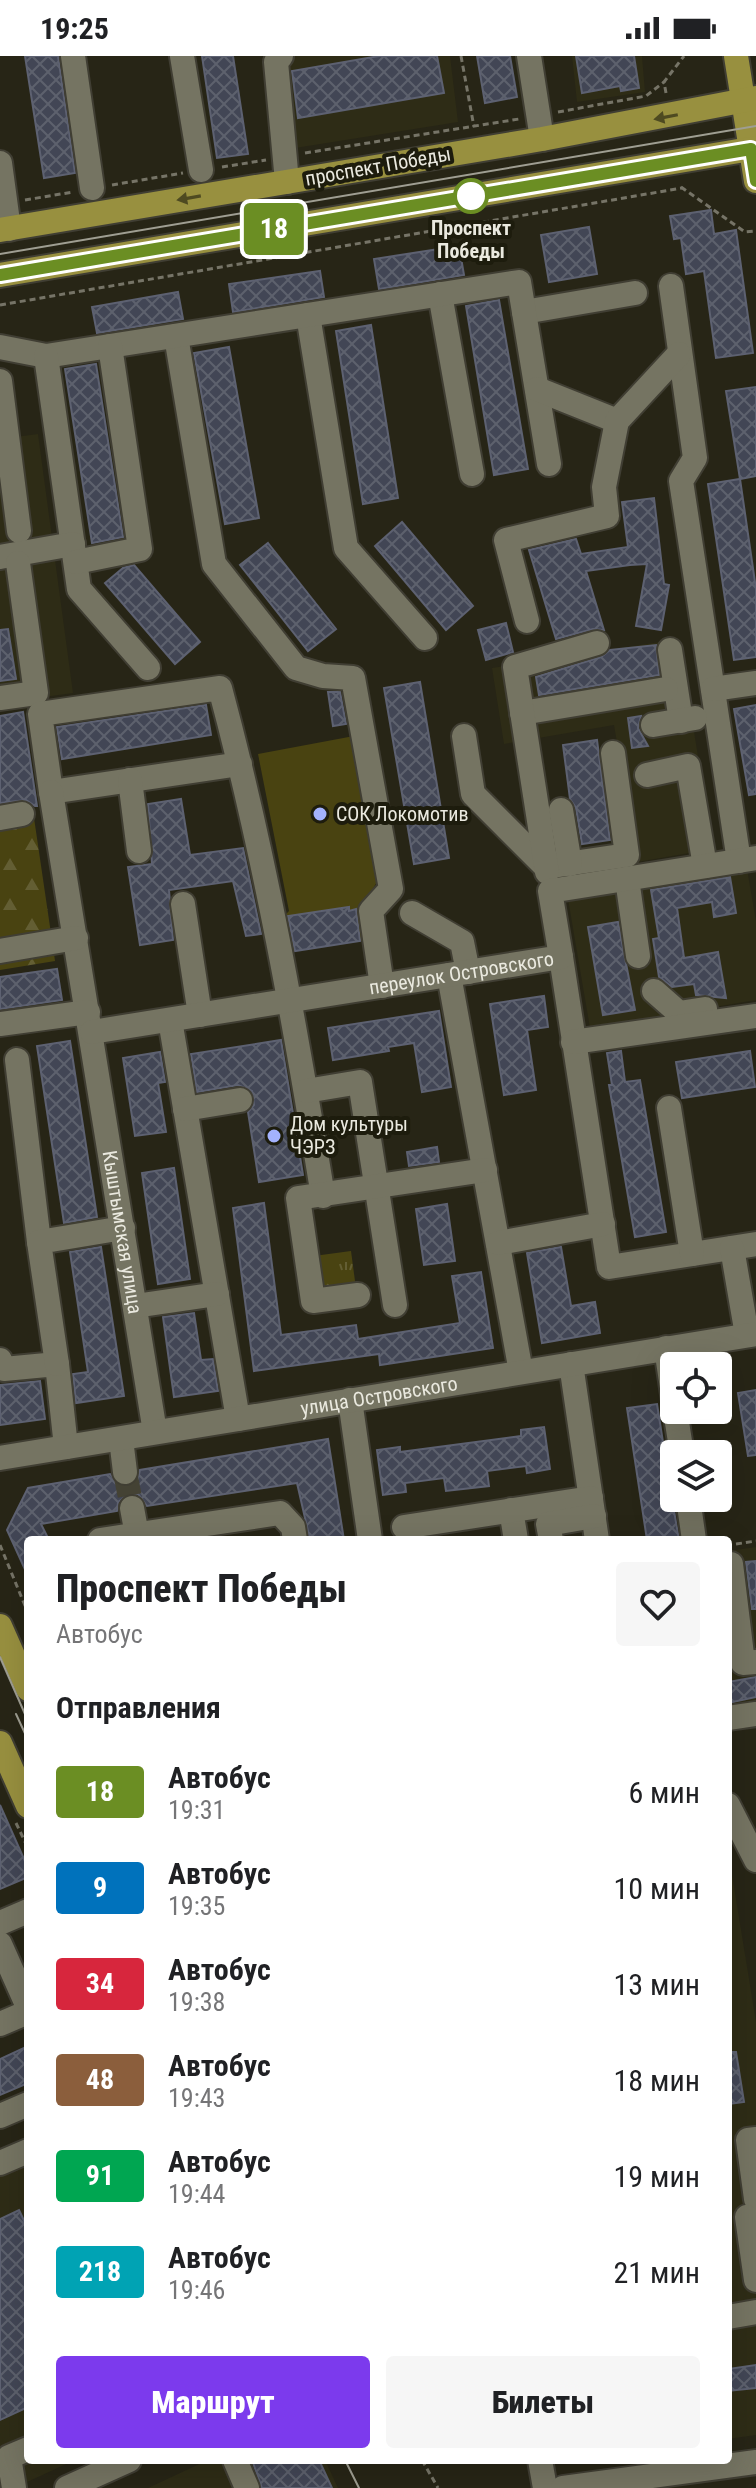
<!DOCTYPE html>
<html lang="ru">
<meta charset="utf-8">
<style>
:root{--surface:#fff;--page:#f6f6f6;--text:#202124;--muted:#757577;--accent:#7c3aed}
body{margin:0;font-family:"Roboto Condensed",sans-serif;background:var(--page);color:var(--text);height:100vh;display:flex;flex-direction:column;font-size:30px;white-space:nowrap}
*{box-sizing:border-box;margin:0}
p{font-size:26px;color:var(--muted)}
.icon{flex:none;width:44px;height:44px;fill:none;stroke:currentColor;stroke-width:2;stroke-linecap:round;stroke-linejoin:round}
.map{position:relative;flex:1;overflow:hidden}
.side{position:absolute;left:24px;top:1480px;width:708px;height:928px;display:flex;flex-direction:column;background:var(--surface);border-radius:8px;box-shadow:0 8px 32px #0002}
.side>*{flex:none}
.badge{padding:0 16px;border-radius:6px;font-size:28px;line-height:52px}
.controls{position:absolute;left:660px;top:1296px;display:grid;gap:16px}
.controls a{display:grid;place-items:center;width:72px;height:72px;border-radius:8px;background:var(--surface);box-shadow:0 8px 32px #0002;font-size:40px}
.map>.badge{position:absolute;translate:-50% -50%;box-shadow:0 0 0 4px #fff}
h2{padding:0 32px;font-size:30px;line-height:72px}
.round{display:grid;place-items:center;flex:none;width:84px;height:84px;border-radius:8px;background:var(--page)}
.summary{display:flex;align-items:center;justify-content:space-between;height:136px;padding:0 32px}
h1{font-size:38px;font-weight:800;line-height:60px}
.cta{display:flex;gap:16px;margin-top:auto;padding:16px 32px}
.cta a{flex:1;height:92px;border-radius:8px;background:var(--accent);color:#fff;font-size:32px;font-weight:800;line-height:92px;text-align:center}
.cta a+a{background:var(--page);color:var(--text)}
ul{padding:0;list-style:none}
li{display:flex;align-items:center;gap:24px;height:96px;padding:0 32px}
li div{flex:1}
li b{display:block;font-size:30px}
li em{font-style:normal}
li .badge{min-width:88px;font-weight:700;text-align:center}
.status{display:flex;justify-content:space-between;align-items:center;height:56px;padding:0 40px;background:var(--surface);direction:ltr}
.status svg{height:22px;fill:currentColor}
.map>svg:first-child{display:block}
.built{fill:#2e2c16}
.grass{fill:url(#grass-tufts)}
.forest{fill:url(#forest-firs)}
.garden{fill:#494311}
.building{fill:url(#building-cross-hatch);stroke:#5d6171;stroke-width:2}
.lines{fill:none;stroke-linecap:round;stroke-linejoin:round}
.minor-tunnel{stroke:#444234;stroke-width:24;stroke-dasharray:24 12;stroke-linecap:butt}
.minor-casing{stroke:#403e33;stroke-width:28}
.major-casing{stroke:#403e33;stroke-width:28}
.path{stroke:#767467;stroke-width:3;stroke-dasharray:6 4;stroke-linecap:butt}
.minor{stroke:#757462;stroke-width:24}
.major{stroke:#98903f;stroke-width:24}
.tram{stroke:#9f9e92;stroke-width:2}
.oneway{fill:#4e4a21}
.line-casing{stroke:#fff;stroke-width:18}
.line{stroke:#6b8e23;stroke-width:12}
.stop-dot{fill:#fff;stroke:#6b8e23;stroke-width:4}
.poi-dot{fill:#a3b2fd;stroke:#1d1c0d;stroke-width:3}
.labels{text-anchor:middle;stroke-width:8;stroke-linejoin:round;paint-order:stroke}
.street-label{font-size:20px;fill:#eae9df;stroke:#1d1c0d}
.stop-label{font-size:20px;font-weight:bold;fill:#eae9df;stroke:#1d1c0d}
.poi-label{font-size:20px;fill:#eae9df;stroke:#1d1c0d;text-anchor:start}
</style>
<div class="status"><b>19:25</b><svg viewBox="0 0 49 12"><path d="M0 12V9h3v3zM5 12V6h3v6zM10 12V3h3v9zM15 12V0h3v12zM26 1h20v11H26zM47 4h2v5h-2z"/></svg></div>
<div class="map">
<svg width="756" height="2432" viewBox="0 0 756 2432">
<defs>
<pattern id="grass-tufts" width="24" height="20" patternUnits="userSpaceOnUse" patternTransform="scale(2)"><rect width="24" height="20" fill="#494311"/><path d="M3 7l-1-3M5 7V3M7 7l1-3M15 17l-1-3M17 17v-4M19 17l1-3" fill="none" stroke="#635e33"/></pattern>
<pattern id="forest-firs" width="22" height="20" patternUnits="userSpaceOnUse" patternTransform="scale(2)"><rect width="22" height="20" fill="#494311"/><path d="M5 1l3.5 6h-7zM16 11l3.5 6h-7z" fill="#635e33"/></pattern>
<pattern id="building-cross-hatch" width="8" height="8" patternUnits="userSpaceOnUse" patternTransform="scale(2)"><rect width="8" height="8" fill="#424655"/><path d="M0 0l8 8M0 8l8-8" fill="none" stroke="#5d616d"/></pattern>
</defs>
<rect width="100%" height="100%" fill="#272516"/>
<g class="built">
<polygon points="270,0 450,0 458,66 289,93"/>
<polygon points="572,0 642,0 645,36 577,46"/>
<polygon points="38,378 73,637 0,647 0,383"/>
<polygon points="679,583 713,793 637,806 614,669 504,688 492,612"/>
<polygon points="747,813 756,865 756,944 590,972 568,843"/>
<polygon points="756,1491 756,1667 728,1671 728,1495"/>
<polygon points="728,1794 756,1966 756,2379 728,2383"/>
<polygon points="28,2104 28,2404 75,2404 14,2432 0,2432 0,2117"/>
<polygon points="208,2404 325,2404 338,2432 148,2432"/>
</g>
<polygon class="grass" points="351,1195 356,1233 319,1238 314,1200"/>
<polygon class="forest" points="34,762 55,905 0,914 0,768"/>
<polygon class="garden" points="354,680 381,819 361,853 366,884 289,896 283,861 289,855 258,698"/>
<g class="building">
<polygon points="25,0 58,0 75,117 44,122"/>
<polygon points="202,0 233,0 248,98 217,102"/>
<polygon points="379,0 437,0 444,37 298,62 292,15"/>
<polygon points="477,0 510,0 517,41 485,47"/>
<polygon points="576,0 634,0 639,32 621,35 620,30 582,37"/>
<polygon points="711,154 714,178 736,174 753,297 716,302 704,215 686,218 681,182 674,183 670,160"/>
<polygon points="589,171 597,218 549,226 541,179"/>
<polygon points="459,190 464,219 379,233 374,203"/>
<polygon points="320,215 324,241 233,256 229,228"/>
<polygon points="178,236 183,263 97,277 92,251"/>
<polygon points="499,244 528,413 494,419 466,250"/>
<polygon points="371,269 398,442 363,448 336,275"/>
<polygon points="229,291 259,462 225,468 194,297"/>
<polygon points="96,308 123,481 92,487 65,313"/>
<polygon points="756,331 756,420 740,423 726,335"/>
<polygon points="740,423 756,533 756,601 734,604 708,428"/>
<polygon points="654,442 664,528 669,529 661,574 636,570 647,508 630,509 586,515 604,574 593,573 556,583 529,494 576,483 581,498 628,491 622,446"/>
<polygon points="402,466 473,550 446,574 375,490"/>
<polygon points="268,487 336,573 308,595 240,509"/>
<polygon points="134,509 200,586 175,608 105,527 123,512"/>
<polygon points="506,567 513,596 486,604 478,574"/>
<polygon points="8,573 16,623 0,625 0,574"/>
<polygon points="656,589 659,619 539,639 536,621 601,601 610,594"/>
<polygon points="420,626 449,802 414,808 384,632"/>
<polygon points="328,636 340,636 346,668 333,670"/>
<polygon points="206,649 211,679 62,703 57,671"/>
<polygon points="756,649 756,738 749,739 734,653"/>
<polygon points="23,656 37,750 35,750 26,744 0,747 0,660"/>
<polygon points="641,660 638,672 648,690 632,692 628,662"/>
<polygon points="597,684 610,784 582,788 576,752 570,743 563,689"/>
<polygon points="181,743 190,799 243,792 261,878 246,880 233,825 169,834 173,884 140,889 128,811 152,808 148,748"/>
<polygon points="730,821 736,857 714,861 712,846 677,852 684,902 718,896 726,942 696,939 694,928 672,931 659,921 653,883 659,882 651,834"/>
<polygon points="349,851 349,855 356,853 360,885 295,895 288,860"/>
<polygon points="618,866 635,954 603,959 588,871"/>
<polygon points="57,913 62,944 0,953 0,921"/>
<polygon points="544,940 548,971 527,974 536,1034 504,1039 490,948"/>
<polygon points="439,955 451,1031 422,1036 414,987 388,991 389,995 333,1004 328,972"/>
<polygon points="281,984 303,1119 259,1126 248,1056 254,1049 252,1035 238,1029 197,1036 191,998"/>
<polygon points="70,985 97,1161 64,1167 37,990"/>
<polygon points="621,995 625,1026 640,1024 666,1176 635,1181 609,1029 612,1029 607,997"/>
<polygon points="750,995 755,1031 682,1042 676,1006"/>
<polygon points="160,996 165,1026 158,1027 166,1076 135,1080 123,1002"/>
<polygon points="437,1091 439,1106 409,1110 407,1096"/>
<polygon points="174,1112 190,1223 158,1228 142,1117"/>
<polygon points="264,1147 281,1279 356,1269 358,1283 460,1267 452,1220 481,1216 493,1292 380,1309 379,1298 254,1315 233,1152"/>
<polygon points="447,1148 455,1205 424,1209 416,1153"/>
<polygon points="101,1191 124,1340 76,1347 73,1318 88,1316 70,1196"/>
<polygon points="561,1191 571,1250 595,1246 600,1277 542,1287 527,1197"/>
<polygon points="194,1257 201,1304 213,1303 218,1335 174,1341 163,1261"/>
<polygon points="40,1325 45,1363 0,1369 0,1329"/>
<polygon points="756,1334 756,1399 748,1400 738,1337"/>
<polygon points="657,1348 671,1437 679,1484 647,1484 627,1352"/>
<polygon points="544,1371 550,1413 527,1417 526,1410 487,1415 489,1430 446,1435 444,1422 405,1427 406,1436 383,1439 377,1394 400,1391 400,1396 521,1380 521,1374"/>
<polygon points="328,1383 344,1484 310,1484 297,1427 147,1450 138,1438 129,1438 118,1446 117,1455 41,1468 49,1484 28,1484 28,1520 7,1474 28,1432 110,1418 118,1429 128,1431 138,1423 140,1414"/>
<polygon points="756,1505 756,1553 752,1553 746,1506"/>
<polygon points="756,1621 756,1641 728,1647 728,1626"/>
<polygon points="0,1749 28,1812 28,1821 0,1833"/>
<polygon points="28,1990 28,2027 0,2039 0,2003"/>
<polygon points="728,1996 736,1996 744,2046 728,2048"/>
<polygon points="19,2154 28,2173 28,2351 0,2364 0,2163"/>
<polygon points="756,2309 756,2332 728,2335 728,2313"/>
<polygon points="252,2404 319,2404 332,2432 262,2432"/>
</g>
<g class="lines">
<polyline class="minor-tunnel" points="125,1416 132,1452"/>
<g class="minor-casing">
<g id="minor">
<polyline points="73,0 92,132"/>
<polyline points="182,0 201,114"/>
<polyline points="281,0 276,6 287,126"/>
<polyline points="529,0 542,83"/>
<polyline points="0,107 9,173"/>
<polyline points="671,230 695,402 681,425 739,805"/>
<polyline points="440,238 472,418"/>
<polyline points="524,256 635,237"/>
<polyline points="308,259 346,492 425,582"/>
<polyline points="176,280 214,508 296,612 323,620 353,622 391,833 371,855 382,930"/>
<polyline points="0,291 46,300 519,226 549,408"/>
<polyline points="46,300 79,533 148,612"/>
<polyline points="0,325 19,475"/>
<polyline points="537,333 617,365"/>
<polyline points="0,501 73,488"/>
<polyline points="76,506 140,493 110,290"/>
<polyline points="527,565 506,484 607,460 604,431 617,365 679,298"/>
<polyline points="670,594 681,665"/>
<polyline points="713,633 756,627"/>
<polyline points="0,642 36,637 18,507"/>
<polyline points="522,657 666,633"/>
<polyline points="653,669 695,662"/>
<polyline points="464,680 473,738 546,811 627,799 613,697"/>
<path d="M 240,708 L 51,736 L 40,658 L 220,632 C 265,799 295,969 323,1140"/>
<polyline points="647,719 688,710 705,810"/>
<polyline points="130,724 139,795"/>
<path id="s1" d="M 51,736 L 155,1376"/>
<polyline points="561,754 570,808"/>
<polyline points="0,762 22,758"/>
<polyline points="547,816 515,611 597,587"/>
<polyline points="627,823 638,900"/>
<polyline points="183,848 200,959"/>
<polyline points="412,857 462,886 468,916"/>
<polyline points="0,895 76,882"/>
<polyline points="561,901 609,1211 756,1188"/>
<polyline points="449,919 521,1316"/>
<polyline points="654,935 679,957 705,953"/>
<polyline points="170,964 238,1363"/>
<polyline points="0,968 88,956"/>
<path id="s2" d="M 92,976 L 561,901 L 550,835 L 756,802"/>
<polyline points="573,986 756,960"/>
<polyline points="17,1004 39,1186"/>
<polyline points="306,1035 360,1026 395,1249"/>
<polyline points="669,1052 692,1198"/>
<polyline points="185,1053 240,1044"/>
<polyline points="498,1187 603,1168"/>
<polyline points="732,1192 747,1279"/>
<polyline points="358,1239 313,1245 298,1142 485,1114"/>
<polyline points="135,1250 217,1238"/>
<polyline points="666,1292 674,1345"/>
<polyline points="0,1304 4,1313 57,1308 66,1391"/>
<polyline points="57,1308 39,1186 123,1172"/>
<polyline points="571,1308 597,1484"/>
<polyline points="350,1344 370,1484"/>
<polyline points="675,1354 682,1398"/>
<polyline points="121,1383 125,1416"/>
<path id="s3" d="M 0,1402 L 756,1278"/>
<polyline points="688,1442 694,1484"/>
<polyline points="132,1452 137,1479"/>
<polyline points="511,1454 516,1484"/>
<polyline points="404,1471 591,1442"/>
<polyline points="100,1484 280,1457 293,1471 295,1484"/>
<polyline points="551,1484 548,1468 594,1460"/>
<polyline points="731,1508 743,1607 756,1606"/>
<polyline points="728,1662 756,1658"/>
<polyline points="728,1749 756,1804"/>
<polyline points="0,1867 28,1855"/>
<polyline points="0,1888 28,1951"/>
<polyline points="0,1968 28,1956"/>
<polyline points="0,2060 28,2048"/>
<polyline points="756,2083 748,2084 756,2143"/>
<polyline points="0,2107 28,2095"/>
<polyline points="747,2161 756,2224"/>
<polyline points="728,2261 756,2256"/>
<polyline points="235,2404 247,2432"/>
<polyline points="540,2404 545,2432"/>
<polyline points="14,2432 9,2401 28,2393"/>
<polyline points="67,2432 129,2404"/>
<polyline points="563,2432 756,2406"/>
</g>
</g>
<g class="major-casing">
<g id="major">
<polyline points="736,0 756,125"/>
<polyline points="0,174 542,83 756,42"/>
<polyline points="0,219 756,92"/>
<polyline points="0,1570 28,1633"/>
<polyline points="0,1687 28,1750"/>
</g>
</g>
<g class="path">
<polyline points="461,0 474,71"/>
<polyline points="666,37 664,26 684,0"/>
<polyline points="558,56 646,40 664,26"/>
<polyline points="305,97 519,63"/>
<polyline points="222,111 266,104"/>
<polyline points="112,129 183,117"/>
<polyline points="681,131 745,176 756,175"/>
<polyline points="25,144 73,136"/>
<polyline points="0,249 682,132"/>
<polyline points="736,1488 756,1485"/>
<polyline points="0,1489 28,1557"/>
<polyline points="16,1767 28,1792"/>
<polyline points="422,2404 438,2432"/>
</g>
<use href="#minor" class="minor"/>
<use href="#major" class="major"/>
<g class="tram">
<polyline points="0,198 756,70"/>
<polyline points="0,1601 28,1665"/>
<polyline points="16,1658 28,1684"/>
<polyline points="345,2404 359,2432"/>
</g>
</g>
<defs><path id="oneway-solid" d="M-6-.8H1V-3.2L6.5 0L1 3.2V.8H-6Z" transform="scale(2)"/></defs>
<g class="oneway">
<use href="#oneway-solid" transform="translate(666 61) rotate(169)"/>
<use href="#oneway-solid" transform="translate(189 142) rotate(170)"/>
</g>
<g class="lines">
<g class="line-casing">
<polyline id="line" points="0,219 751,93 756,125"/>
</g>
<use href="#line" class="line"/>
</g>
<circle class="stop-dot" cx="471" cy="140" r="16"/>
<g class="poi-dot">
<circle cx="320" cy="758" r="8"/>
<circle cx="274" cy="1080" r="8"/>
</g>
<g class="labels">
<g class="street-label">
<text transform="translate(378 110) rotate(-10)" y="7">проспект Победы</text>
<text dy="7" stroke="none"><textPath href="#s2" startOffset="374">переулок Островского</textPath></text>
<text dy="7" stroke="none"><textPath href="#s1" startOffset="446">Кыштымская улица</textPath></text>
<text dy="7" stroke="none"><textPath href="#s3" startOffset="384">улица Островского</textPath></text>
</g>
<g class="stop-label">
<text x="471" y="179">Проспект<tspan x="471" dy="23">Победы</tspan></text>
</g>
<g class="poi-label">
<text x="336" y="765">СОК Локомотив</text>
<text x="290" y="1075">Дом культуры<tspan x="290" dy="23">ЧЭРЗ</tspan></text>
</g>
</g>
</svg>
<div class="controls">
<a><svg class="icon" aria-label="locate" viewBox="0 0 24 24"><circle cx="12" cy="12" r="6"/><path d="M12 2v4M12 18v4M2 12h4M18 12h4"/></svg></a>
<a><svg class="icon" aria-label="layers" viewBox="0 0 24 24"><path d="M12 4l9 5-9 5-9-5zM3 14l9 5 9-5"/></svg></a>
</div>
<b class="badge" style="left:274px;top:173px;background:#6b8e23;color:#fff">18</b>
<section class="side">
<div class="summary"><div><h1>Проспект Победы</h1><p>Автобус</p></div><a class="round"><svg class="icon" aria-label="heart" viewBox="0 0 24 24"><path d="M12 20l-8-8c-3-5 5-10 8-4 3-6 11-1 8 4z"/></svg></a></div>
<h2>Отправления</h2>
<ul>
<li><span class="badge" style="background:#6b8e23;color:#fff">18</span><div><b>Автобус</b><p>19:31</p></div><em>6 мин</em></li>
<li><span class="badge" style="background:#0072bc;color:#fff">9</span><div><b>Автобус</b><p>19:35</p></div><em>10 мин</em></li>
<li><span class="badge" style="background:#d7263d;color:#fff">34</span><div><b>Автобус</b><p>19:38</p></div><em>13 мин</em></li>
<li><span class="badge" style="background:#8b5e3c;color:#fff">48</span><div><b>Автобус</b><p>19:43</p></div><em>18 мин</em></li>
<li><span class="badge" style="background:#00a651;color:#fff">91</span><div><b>Автобус</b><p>19:44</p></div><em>19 мин</em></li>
<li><span class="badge" style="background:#00a3b4;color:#fff">218</span><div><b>Автобус</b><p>19:46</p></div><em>21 мин</em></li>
</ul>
<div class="cta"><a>Маршрут</a><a>Билеты</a></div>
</section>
</div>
